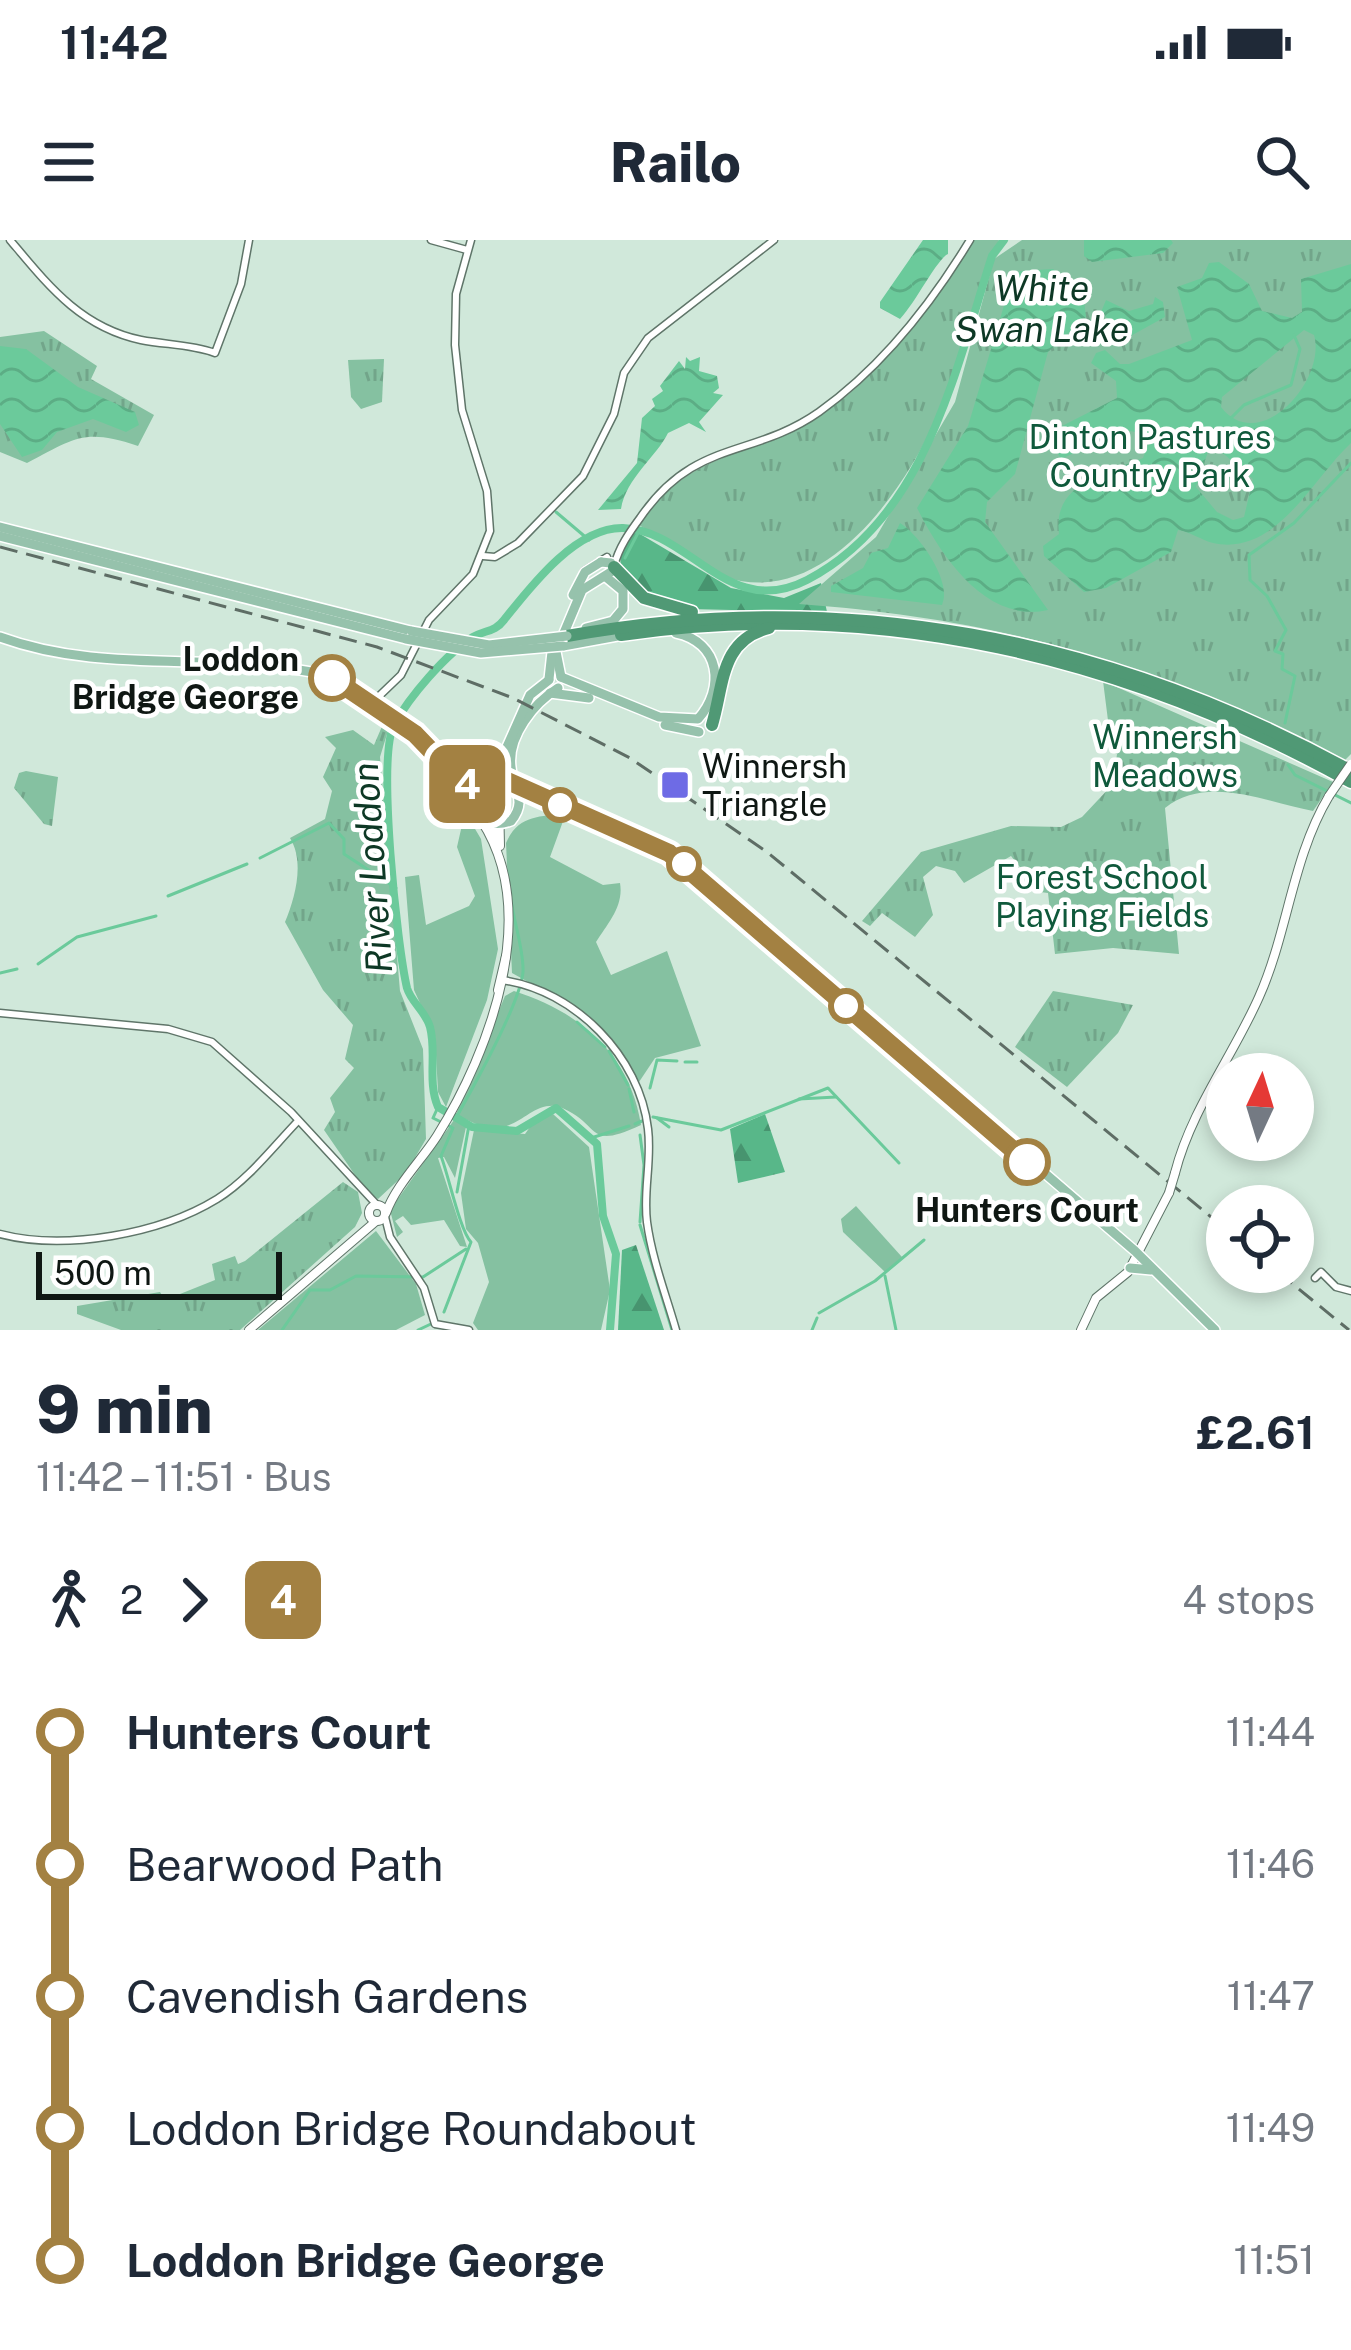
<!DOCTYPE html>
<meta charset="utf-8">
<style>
:root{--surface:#fff;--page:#f6f6f7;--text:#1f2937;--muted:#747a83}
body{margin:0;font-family:"Public Sans",sans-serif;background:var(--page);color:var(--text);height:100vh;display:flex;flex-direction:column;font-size:45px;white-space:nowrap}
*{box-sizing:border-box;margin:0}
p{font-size:39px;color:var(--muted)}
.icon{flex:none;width:66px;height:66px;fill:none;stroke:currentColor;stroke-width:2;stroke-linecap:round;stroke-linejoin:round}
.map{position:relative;height:1090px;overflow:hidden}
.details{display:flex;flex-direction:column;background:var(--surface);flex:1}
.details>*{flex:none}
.badge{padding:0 24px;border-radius:18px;font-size:42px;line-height:78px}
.needle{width:78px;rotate:4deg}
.controls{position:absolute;left:1206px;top:813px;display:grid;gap:24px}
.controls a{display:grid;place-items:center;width:108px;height:108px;border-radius:50%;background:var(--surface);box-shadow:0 6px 18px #0003;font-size:60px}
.scale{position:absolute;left:36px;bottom:30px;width:246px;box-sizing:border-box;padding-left:12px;border:6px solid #0f1713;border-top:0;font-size:33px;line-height:42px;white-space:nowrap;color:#0f1713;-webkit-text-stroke:9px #fff;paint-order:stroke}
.map>.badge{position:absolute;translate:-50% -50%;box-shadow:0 0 0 6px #fff}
.legs{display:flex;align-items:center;gap:18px;height:132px;padding:0 36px;font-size:39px}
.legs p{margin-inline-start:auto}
.summary{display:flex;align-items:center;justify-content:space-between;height:204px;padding:0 36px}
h1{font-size:66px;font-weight:800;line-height:90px}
ul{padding:0 36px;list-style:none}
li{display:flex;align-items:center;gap:42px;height:132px;font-size:45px}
li i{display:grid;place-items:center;width:18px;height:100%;margin:0 15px;background:currentColor}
li i::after{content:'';width:30px;height:30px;margin:-15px;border:9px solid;border-radius:50%;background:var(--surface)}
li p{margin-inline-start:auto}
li:first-child i{background:linear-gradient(#0000 50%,currentColor 0)}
li:last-child i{background:linear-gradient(currentColor 50%,#0000 0)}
.status{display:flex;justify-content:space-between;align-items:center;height:84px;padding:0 60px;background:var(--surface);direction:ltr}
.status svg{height:33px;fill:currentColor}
header{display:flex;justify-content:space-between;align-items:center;height:156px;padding:0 36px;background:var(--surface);font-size:54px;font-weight:800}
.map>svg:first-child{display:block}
.green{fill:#85c1a1}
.forest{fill:url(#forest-firs)}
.park{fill:url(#park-tufts)}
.water{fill:url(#water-waves);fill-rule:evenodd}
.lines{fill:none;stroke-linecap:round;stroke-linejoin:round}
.stream{stroke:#6bca9b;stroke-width:3}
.river{stroke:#6bca9b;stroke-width:8}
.tertiary-casing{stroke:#5f7569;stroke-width:9}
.secondary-casing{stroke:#5f7569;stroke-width:10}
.primary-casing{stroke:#fff;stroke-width:12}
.motorway-casing{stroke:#fff;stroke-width:15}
.tertiary{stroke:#fff;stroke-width:6}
.secondary{stroke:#fff;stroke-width:8}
.primary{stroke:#96c2ac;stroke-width:9}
.motorway{stroke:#509975;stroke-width:12}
.rail{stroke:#5e6d65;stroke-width:3;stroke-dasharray:18 9;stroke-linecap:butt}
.secondary-bridge-casing{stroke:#5f7569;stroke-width:10;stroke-linecap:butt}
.primary-bridge-casing{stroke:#fff;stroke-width:12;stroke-linecap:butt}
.secondary-bridge{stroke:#fff;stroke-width:8}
.primary-bridge{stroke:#96c2ac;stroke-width:9}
.line-1-casing{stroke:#fff;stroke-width:27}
.line-1{stroke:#a38142;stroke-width:18}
.stop-1-dot{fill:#fff;stroke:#a38142;stroke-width:6}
.poi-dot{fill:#6e6be5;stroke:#fff;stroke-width:4.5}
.labels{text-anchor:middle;stroke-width:9;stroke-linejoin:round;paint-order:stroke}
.park-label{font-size:33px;fill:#0f593b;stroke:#fff}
.stop-label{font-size:33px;font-weight:bold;fill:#0f1713;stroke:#fff;text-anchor:end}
.poi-label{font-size:33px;fill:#0f1713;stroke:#fff;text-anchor:start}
.water-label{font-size:36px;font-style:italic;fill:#0d3825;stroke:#fff}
</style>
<div class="status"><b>11:42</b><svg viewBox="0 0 49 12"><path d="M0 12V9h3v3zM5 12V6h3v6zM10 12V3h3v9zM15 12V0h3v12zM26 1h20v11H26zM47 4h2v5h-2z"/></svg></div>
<header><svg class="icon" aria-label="menu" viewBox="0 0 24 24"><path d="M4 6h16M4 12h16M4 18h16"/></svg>Railo<svg class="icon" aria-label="search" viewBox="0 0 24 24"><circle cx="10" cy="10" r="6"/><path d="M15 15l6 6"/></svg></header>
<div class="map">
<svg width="1351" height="1090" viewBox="0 0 1351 1090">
<defs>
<pattern id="forest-firs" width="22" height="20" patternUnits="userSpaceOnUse" patternTransform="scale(3)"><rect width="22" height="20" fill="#58b789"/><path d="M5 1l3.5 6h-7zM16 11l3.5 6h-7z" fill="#47946f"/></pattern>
<pattern id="park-tufts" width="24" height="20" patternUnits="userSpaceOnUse" patternTransform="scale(3)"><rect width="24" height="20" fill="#85c1a1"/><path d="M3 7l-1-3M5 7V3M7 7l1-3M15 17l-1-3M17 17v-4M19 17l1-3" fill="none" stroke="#72a58a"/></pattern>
<pattern id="water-waves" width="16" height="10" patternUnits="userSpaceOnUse" patternTransform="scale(3)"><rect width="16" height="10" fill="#6bca9b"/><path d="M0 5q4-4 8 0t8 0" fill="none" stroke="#5cad85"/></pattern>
</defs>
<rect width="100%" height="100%" fill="#d0e8da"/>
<g class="green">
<polygon points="465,572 481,599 498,709 487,760 446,867 438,852 435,796 414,750 405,637 419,635 426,685 469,666 475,656 457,607"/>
<path d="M 566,573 L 550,617 L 603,645 L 620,643 C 624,666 608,683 596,702 L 611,735 L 667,711 L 701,806 L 655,818 L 639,842 L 613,800 L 588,775 L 512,733 L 506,603 C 518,575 539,577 566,573 Z"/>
<path d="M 514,751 C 580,772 630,814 641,885 C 583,912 604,883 557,866 C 521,862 517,910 456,874 L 505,756 Z"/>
<polygon points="553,874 589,907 610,1050 601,1090 478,1090 473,1083 489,1042 478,1003 466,989 461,953 474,890 525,894 535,880"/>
<polygon points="454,880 466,887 455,938 444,917 438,918 467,1007 460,1006 444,980 411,985 403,976 395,981 403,992 397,997 390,970"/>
<polygon points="376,991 416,1044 425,1075 396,1090 258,1090"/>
</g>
<g class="forest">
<polygon points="635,291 731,348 784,358 821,343 827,372 688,369 656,362 620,329 621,312"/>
<polygon points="765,874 785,932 738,943 730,889"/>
<polygon points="636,1005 664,1090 618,1090 622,1010"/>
</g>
<g class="park">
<path d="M 974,0 L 999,0 C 974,59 961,123 935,181 C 901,256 821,369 725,337 C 696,326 665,301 639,285 C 686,216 732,220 799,187 C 876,149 926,68 974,0 Z"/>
<path d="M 1022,0 L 1351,0 L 1351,514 L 1344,521 C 1155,425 1012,380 799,364 L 876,297 L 955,162 L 994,19 Z"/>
<path d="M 44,91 L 97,126 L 91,139 L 154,175 L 138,206 C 84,188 75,198 27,223 L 0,212 L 0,97 Z"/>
<polygon points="384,119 382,162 361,169 351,157 348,120"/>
<path d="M 1103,441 L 1333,542 L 1313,571 C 1268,563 1208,534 1165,568 L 1179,714 L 1113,708 L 1055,714 L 1048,653 L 1040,652 L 1011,616 L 964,643 L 955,631 L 936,626 L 923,637 L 933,675 L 915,697 L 882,673 L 870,686 L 862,681 L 921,612 L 1011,586 L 1061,587 L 1082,577 L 1113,544 L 1117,514 L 1112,512 Z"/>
<path d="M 386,477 L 391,481 L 380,517 L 400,751 L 423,809 L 426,899 L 406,933 L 378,959 L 366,951 L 324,890 L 335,872 L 330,858 L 354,828 L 345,819 L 353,785 L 323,750 L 285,682 C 295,658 305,622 290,598 L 325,579 L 332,551 L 323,537 L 336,508 L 325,497 L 353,490 L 374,505 Z"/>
<polygon points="26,531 58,537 52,586 44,584 14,548 19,533"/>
<polygon points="1053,751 1133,765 1118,793 1067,847 1015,807"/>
<polygon points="343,942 358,952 362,973 355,987 240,1090 121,1090 77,1074 77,1066 160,1052 165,1060 215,1040 212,1024 235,1016 238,1024 245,1021"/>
<polygon points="856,966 902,1017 885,1032 843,992 841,979"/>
</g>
<g class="water">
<path d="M 923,0 L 948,0 L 948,14 C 937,19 916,62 900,79 L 880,68 L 880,62 Z"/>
<polygon points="1084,0 1171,0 1173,3 1163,13 1092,22 1084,16"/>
<path d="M 1219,22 L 1249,44 L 1262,71 L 1292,78 L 1302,72 L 1301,39 L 1351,24 L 1351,203 C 1313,238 1276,317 1213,303 C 1201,300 1191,292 1178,290 L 1171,312 L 1106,348 L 1084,352 L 1044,316 L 1043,306 L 1059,294 C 1052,243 1105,234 1143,218 L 1148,204 L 1140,193 L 1125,190 L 1061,219 L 1055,209 L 1062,186 L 1117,158 L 1116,141 L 1091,123 L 1096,113 L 1105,110 L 1120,124 L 1129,124 L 1192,100 L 1177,47 L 1202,38 L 1209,23 ZM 1304,90 L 1314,95 C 1327,141 1259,216 1221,167 L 1222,157 ZM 1211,203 L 1253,239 L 1244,277 L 1233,280 L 1217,272 L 1196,247 Z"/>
<path d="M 1053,29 L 1083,51 L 1086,77 L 1048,112 L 1015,234 L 987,262 L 985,282 L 1048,370 C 986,384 941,316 917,268 L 968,186 L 1011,42 L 1020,31 Z"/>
<polygon points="1155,57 1163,62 1165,77 1127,98 1101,72 1106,60 1129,71 1153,64"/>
<polygon points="0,106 26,109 78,147 135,172 139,185 126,192 93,179 57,192 42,210 22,217 0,184"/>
<path d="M 686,117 L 690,121 L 700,117 L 699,131 L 717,136 L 719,148 L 713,153 L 723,155 L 699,182 L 706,192 L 689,183 L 668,193 C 657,216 626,238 621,269 L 598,270 L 637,223 L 642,178 L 655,166 L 652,159 L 663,151 L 660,146 L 679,121 L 685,129 Z"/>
<path d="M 900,283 C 920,295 953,343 942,365 L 831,352 L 831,346 L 863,328 L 871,313 L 888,308 Z"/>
</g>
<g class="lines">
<g class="stream">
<polyline points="1230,179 1244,165 1291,145 1300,109 1294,95"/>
<polyline points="556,272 589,300"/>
<polyline points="625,318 639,291"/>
<polyline points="1285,483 1295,436 1282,429 1283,414 1275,411 1286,390 1267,356 1250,340 1249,315 1294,283 1351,223"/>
<polyline points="1288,525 1295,535 1351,563"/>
<polyline points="260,618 329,583 344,599 344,614 396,648"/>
<polyline points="168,656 247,624"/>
<polyline points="38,724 77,697 156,676"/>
<polyline points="0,733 17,729"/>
<polyline points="577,782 605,807"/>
<polyline points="609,811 628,845"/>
<polyline points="685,822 697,822"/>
<polyline points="650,848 657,820 677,821"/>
<polyline points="629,849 634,872"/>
<polyline points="799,859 836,857"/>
<path d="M 438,867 L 433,878 L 453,888 L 441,916 C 449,937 460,991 471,1002 L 444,1072"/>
<polyline points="653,877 721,890 828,848 899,923"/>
<path d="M 456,878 C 474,846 520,764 523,732 C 524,712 515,686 512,665"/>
<polyline points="657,878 669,887"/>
<polyline points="635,884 642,881"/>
<polyline points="640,895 644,925 640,982"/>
<polyline points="591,898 629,886"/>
<polyline points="457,952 469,885"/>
<polyline points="640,985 672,1090"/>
<polyline points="885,1036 896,1090"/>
<polyline points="819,1073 875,1041 924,1000"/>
<polyline points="282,1090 310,1050 330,1050 356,1036 423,1037 466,1009"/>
<polyline points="418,1090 433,1083"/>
<polyline points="812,1090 817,1078"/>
</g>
<path class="river" d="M 610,1090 L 616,1014 L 603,976 L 597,904 L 556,868 L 517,891 L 472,887 L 438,867 C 427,841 437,813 430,787 C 426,772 411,762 407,748 C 397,706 377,518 394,485 C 409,457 446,414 473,397 C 485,390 495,392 504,380 C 531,346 576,287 623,288 C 690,290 728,381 807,340 C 926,278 955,131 992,16 L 1004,0"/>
<g class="tertiary-casing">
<g id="tertiary">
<path d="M 10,0 C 48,45 80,87 141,100 C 167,105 190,104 215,113 L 241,44 L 249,0"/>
<polyline points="431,0 467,10"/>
<polyline points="483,316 495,317 518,303 583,236 614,174 624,133 648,98 774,0"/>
<path d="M 614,326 C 619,307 629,293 640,278 C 695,198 752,219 819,172 C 882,127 930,66 970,0"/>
<polyline points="584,331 607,317"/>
<polyline points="375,460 401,435 429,380 473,334 490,291 487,251 462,170 455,105 456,54 471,0"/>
<path d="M 502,740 C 575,750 640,817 648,889 C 652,921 643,951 647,982 C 652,1019 666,1055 676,1090"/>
<polyline points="0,773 168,789 212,802 291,872 377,965"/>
<polyline points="385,977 390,997 424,1048 435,1084 469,1090"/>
<path d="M 0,994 C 65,1011 160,994 217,959 C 248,940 273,907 298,881"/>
<polyline points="1315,1038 1321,1032 1336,1047 1351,1051"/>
</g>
</g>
<g class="secondary-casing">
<g id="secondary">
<polyline points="495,598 493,558 502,519"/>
<polyline points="500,606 499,560 510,519"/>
<polyline points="498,750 506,716"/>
<path d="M 1175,933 C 1191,870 1233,816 1259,757 C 1288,692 1292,618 1329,556"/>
<circle cx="377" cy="973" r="8"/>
<path d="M 386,973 C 396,945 421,921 437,896 C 490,811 542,673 481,580"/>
<polyline points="249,1090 375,982"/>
<polyline points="1081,1090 1096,1058 1128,1032 1169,953"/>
</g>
</g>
<g class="primary-casing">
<g id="primary">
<polyline points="0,287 411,391"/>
<polyline points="0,296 406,399"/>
<polyline points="573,355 585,332 601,322"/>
<polyline points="586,388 613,381 623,369 623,351 606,337"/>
<path d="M 0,397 C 106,436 218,410 326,435 C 381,456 422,502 462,543 L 507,540 L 537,558 L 648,601 L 708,643 L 1135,1011 L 1215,1090"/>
<polyline points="563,406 623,395"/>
<path d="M 561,437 L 659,477 L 698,479 C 726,448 720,402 676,393"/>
<polyline points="561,437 556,412 582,350 614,330 611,323 601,322"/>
<polyline points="549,439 553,403"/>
<polyline points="550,453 589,458"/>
<polyline points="665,485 699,492"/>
<path d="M 449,537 C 465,561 479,593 511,581 C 528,561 513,549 511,527 C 507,496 534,463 558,448"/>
<polyline points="474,570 477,548 502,518 530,455 549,440"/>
<polyline points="1130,1028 1151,1030"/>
</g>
</g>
<g class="motorway-casing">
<g id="motorway">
<polyline points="614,327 644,358 692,372"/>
<path d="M 621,395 C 879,357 1126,417 1351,542"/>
<path d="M 567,396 C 843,346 1106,397 1351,531"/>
<path d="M 712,485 C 724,445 720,400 769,388"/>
</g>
</g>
<use href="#tertiary" class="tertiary"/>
<use href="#secondary" class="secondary"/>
<use href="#primary" class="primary"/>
<use href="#motorway" class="motorway"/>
<g class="rail">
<polyline points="0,307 377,407 513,458 630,518 767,612 1227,990"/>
<polyline points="1278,1032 1349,1090"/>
</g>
<g class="secondary-bridge-casing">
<g id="secondary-bridge">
<polyline points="1329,556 1351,524"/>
<polyline points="1169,953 1175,933"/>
</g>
</g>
<g class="primary-bridge-casing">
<g id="primary-bridge">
<polyline points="411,391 489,405 567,396"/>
<polyline points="406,399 481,413 563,406"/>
</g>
</g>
<use href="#secondary-bridge" class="secondary-bridge"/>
<use href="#primary-bridge" class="primary-bridge"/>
</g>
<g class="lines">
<g class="line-1-casing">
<polyline id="line-1" points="332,438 415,494 462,543 503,539 669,613 1027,922"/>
</g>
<use href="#line-1" class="line-1"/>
</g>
<g class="stop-1-dot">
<circle cx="332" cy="438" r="21"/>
<circle cx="560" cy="565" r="15"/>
<circle cx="684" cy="624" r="15"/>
<circle cx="846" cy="766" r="15"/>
<circle cx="1027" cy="922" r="21"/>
</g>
<rect class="poi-dot" x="660" y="530" width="30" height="30" rx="6"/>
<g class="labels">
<g class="park-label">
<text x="1150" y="209">Dinton Pastures<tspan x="1150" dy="38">Country Park</tspan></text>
<text x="1165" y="509">Winnersh<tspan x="1165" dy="38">Meadows</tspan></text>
<text x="1102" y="649">Forest School<tspan x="1102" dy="38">Playing Fields</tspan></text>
</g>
<g class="stop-label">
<text x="299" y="431">Loddon<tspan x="299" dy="38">Bridge George</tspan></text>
<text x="1027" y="982" text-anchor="middle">Hunters Court</text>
</g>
<g class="poi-label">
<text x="702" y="538">Winnersh<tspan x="702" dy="38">Triangle</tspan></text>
</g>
<g class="water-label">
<text x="1042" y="61">White<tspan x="1042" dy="41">Swan Lake</tspan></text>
<text transform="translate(372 628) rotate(-94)" y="13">River Loddon</text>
</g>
</g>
</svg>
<div class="controls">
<a><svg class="needle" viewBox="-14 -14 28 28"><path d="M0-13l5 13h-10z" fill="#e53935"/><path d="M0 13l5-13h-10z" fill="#747a83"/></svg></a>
<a><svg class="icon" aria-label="locate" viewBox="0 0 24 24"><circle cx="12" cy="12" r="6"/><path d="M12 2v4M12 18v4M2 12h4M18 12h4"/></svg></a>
</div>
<div class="scale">500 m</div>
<b class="badge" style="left:467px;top:544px;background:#a38142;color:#fff">4</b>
</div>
<section class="details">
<div class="summary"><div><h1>9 min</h1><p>11:42 – 11:51 · Bus</p></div><b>£2.61</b></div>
<div class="legs"><svg class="icon" aria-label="walk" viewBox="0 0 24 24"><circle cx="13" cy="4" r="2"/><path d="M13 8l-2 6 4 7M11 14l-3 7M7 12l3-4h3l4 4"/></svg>2<svg class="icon" aria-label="forward" viewBox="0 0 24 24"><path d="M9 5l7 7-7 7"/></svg><b class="badge" style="background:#a38142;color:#fff">4</b><p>4 stops</p></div>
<ul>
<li><i style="color:#a38142"></i><b>Hunters Court</b><p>11:44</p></li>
<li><i style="color:#a38142"></i><span>Bearwood Path</span><p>11:46</p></li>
<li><i style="color:#a38142"></i><span>Cavendish Gardens</span><p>11:47</p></li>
<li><i style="color:#a38142"></i><span>Loddon Bridge Roundabout</span><p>11:49</p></li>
<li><i style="color:#a38142"></i><b>Loddon Bridge George</b><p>11:51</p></li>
</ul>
</section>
